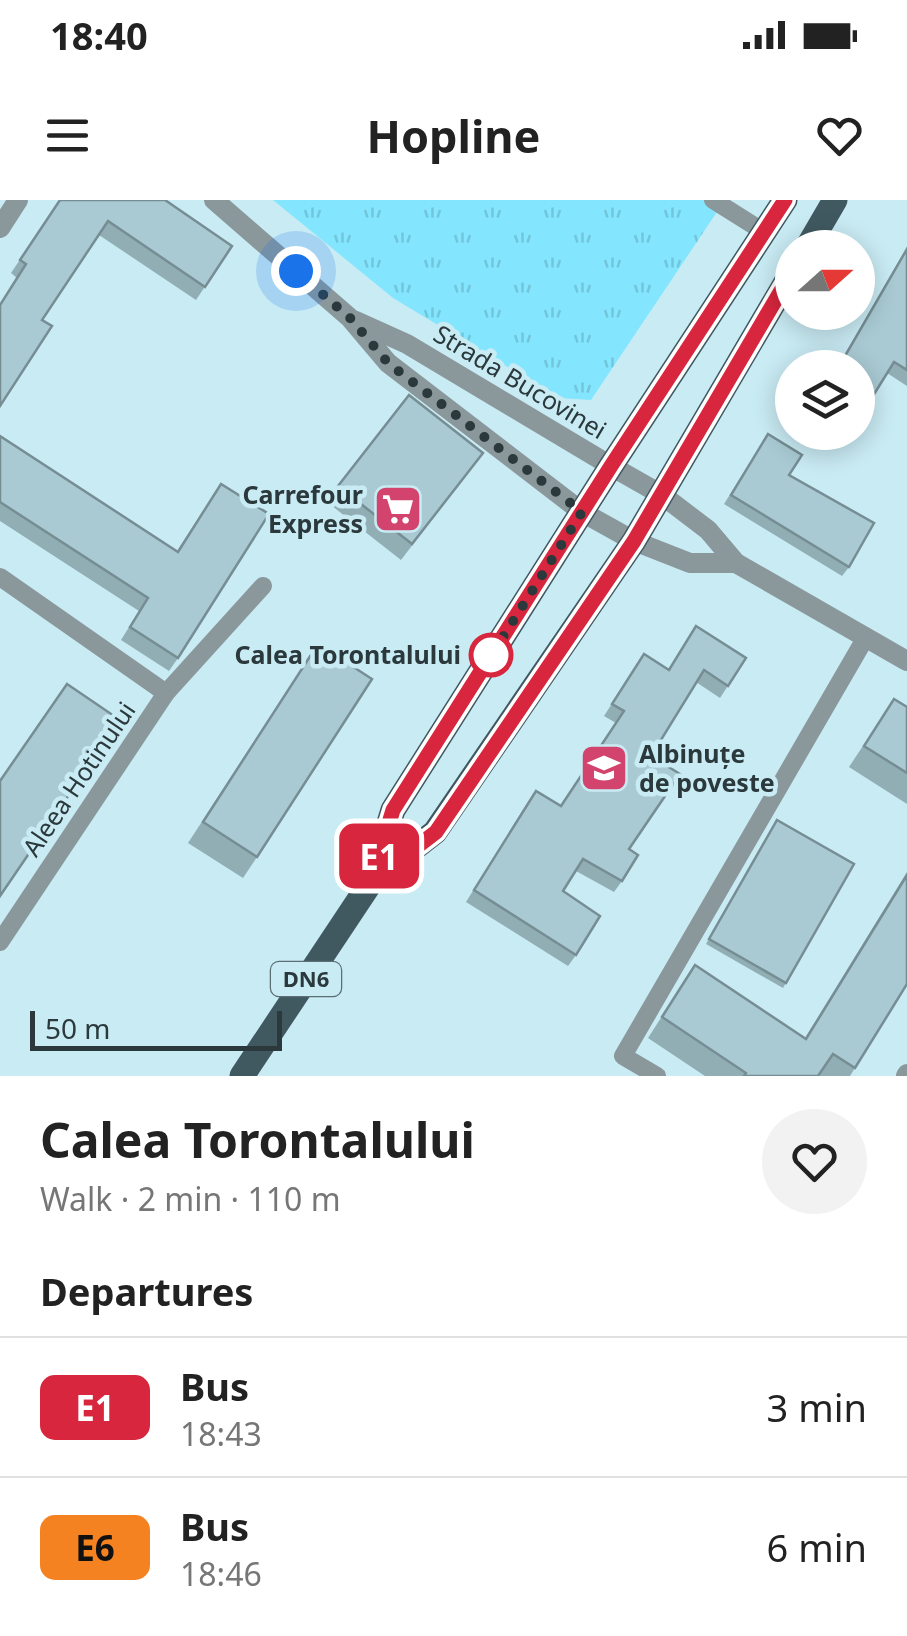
<!DOCTYPE html>
<meta charset="utf-8">
<style>
:root{--surface:#fff;--page:#f2f2f2;--text:#222;--muted:#767676;--line:#e0e0e0}
body{margin:0;font-family:"Noto Sans",sans-serif;background:var(--page);color:var(--text);height:100vh;display:flex;flex-direction:column;font-size:38px;white-space:nowrap}
*{box-sizing:border-box;margin:0}
p{font-size:32px;color:var(--muted)}
.icon{flex:none;width:55px;height:55px;fill:none;stroke:currentColor;stroke-width:2;stroke-linecap:round;stroke-linejoin:round}
.map{position:relative;height:876px;overflow:hidden}
.sheet{display:flex;flex-direction:column;background:var(--surface);flex:1}
.sheet>*{flex:none}
.badge{padding:0 20px;border-radius:15px;font-size:35px;line-height:65px}
.needle{width:65px;rotate:69deg}
.tools{position:absolute;left:775px;top:30px;display:grid;gap:20px}
.tools a{display:grid;place-items:center;width:100px;height:100px;border-radius:50%;background:var(--surface);box-shadow:0 5px 25px #0003;font-size:50px}
.scale{position:absolute;left:30px;bottom:25px;width:252px;box-sizing:border-box;padding-left:10px;border:5px solid #2b393c;border-top:0;font-size:28px;line-height:35px;white-space:nowrap;color:#2b393c;-webkit-text-stroke:8px #c9ebf4;paint-order:stroke}
.you{position:absolute;width:50px;height:50px;margin:-25px;border:8px solid #fff;border-radius:50%;background:#1a73e8;box-shadow:0 0 0 15px #1a73e833}
.map>.badge{position:absolute;translate:-50% -50%;box-shadow:0 0 0 5px #fff}
h2{padding:0 40px;font-size:38px;line-height:90px}
.round{display:grid;place-items:center;flex:none;width:105px;height:105px;border-radius:52px;background:var(--page)}
.summary{display:flex;align-items:center;justify-content:space-between;height:170px;padding:0 40px}
h1{font-size:48px;font-weight:700;line-height:75px}
ul{padding:0;list-style:none}
li{display:flex;align-items:center;gap:30px;height:140px;padding:0 40px;border-top:2px solid var(--line)}
li div{flex:1}
li b{display:block;font-size:38px}
li em{font-style:normal}
li .badge{min-width:110px;font-weight:700;text-align:center}
.status{display:flex;justify-content:space-between;align-items:center;height:70px;padding:0 50px;background:var(--surface);direction:ltr}
.status svg{height:28px;fill:currentColor}
header{display:flex;justify-content:space-between;align-items:center;height:130px;padding:0 40px;background:var(--surface);font-size:45px;font-weight:700}
.map>svg:first-child{display:block}
.grass{fill:url(#grass-tufts)}
.lines{fill:none;stroke-linecap:round;stroke-linejoin:round}
.service{stroke:#8a989c;stroke-width:18}
.minor{stroke:#8a989c;stroke-width:20}
.tertiary{stroke:#8a989c;stroke-width:20}
.primary{stroke:#405960;stroke-width:25}
.wall{fill:#91aeb5}
.building{fill:#a9cad3;stroke:#768d94;stroke-width:2.5}
.line-casing{stroke:#fff;stroke-width:22}
.line{stroke:#d7263d;stroke-width:15}
.walk{stroke:#2b393c;stroke-width:10;stroke-dasharray:0 18}
.stop-dot{fill:#fff;stroke:#d7263d;stroke-width:5}
.labels{text-anchor:middle;stroke-width:9;stroke-linejoin:round;paint-order:stroke}
.shield{fill:#c9ebf4;stroke:#5a6e73;stroke-width:2.5}
.shield-label{font-size:22px;font-weight:bold;fill:#2b393c}
.street-label{font-size:25px;fill:#2b393c;stroke:#c9ebf4}
.poi-label{font-size:25px;font-weight:bold;fill:#2b393c;stroke:#c9ebf4;text-anchor:end}
.stop-label{font-size:25px;font-weight:bold;fill:#2b393c;stroke:#c9ebf4;text-anchor:end}
</style>
<div class="status"><b>18:40</b><svg viewBox="0 0 49 12"><path d="M0 12V9h3v3zM5 12V6h3v6zM10 12V3h3v9zM15 12V0h3v12zM26 1h20v11H26zM47 4h2v5h-2z"/></svg></div>
<header><svg class="icon" aria-label="menu" viewBox="0 0 24 24"><path d="M4 6h16M4 12h16M4 18h16"/></svg>Hopline<svg class="icon" aria-label="heart" viewBox="0 0 24 24"><path d="M12 20l-8-8c-3-5 5-10 8-4 3-6 11-1 8 4z"/></svg></header>
<div class="map">
<svg width="907" height="876" viewBox="0 0 907 876">
<defs>
<pattern id="grass-tufts" width="24" height="20" patternUnits="userSpaceOnUse" patternTransform="scale(2.5)"><rect width="24" height="20" fill="#84e6fe"/><path d="M3 7l-1-3M5 7V3M7 7l1-3M15 17l-1-3M17 17v-4M19 17l1-3" fill="none" stroke="#72c6db"/></pattern>
</defs>
<rect width="100%" height="100%" fill="#c9ebf4"/>
<polygon class="grass" points="273,0 725,0 591,200 559,198 393,98"/>
<g class="lines">
<g class="service">
<polyline points="713,0 764,32"/>
<polyline points="0,377 166,493 0,742"/>
<polyline points="166,493 263,386"/>
<polyline points="657,876 623,856 866,437"/>
</g>
<g class="minor">
<polyline points="214,0 350,118 388,163 582,312"/>
<polyline points="0,28 18,0"/>
<polyline points="356,121 407,144 611,266"/>
<polyline points="906,876 907,874"/>
</g>
<g class="tertiary">
<polyline points="611,266 662,295 708,330 736,363 907,461"/>
<polyline points="582,312 634,341 690,363 736,363"/>
</g>
<g class="primary">
<polyline points="807,48 835,0"/>
<polyline points="371,682 435,632 634,341 792,72"/>
<polyline points="242,876 371,682 393,610 611,266 785,0"/>
</g>
</g>
<g class="wall">
<polygon points="60,0 232,46 196,100 99,35 42,120 17,78 11,73"/>
<polygon points="907,47 907,186 887,173 860,215 858,213 858,168 837,168"/>
<polygon points="0,236 177,351 221,284 178,458 169,471 121,440 139,411 0,321"/>
<polygon points="762,243 789,275 849,367 842,376 724,304"/>
<polygon points="483,253 401,360 327,302 338,286"/>
<polygon points="318,444 257,657 243,678 188,643"/>
<polygon points="746,458 720,498 696,482 651,556 622,681 614,692 576,671 563,691 576,755 568,766 466,702 528,602 561,606 616,523 604,516 636,466 668,469"/>
<polygon points="894,499 907,507 907,604 849,567"/>
<polygon points="774,625 786,783 783,788 706,744"/>
<polygon points="907,672 907,784 850,876 705,876 648,838 695,765 805,838"/>
</g>
<g class="building">
<polygon points="60,0 165,0 232,46 205,87 108,21 42,120 52,126 0,206 0,105 26,64 20,60"/>
<polygon points="907,49 907,170 894,162 868,204 858,197 858,168 838,168"/>
<polygon points="409,195 483,253 412,344 338,286"/>
<polygon points="768,234 802,255 789,275 874,323 849,367 731,295"/>
<polygon points="0,236 178,352 221,284 269,314 178,458 130,427 148,398 0,302"/>
<polygon points="696,426 746,458 728,486 704,470 651,556 680,574 629,649 638,655 622,681 583,659 563,691 600,716 576,755 474,690 536,591 561,606 624,511 612,504 644,454 669,470"/>
<polygon points="318,444 372,479 257,657 203,622"/>
<polygon points="67,484 120,520 0,696 0,581"/>
<polygon points="894,499 907,507 907,573 864,546"/>
<polygon points="777,620 854,664 786,783 709,739"/>
<polygon points="907,675 907,784 855,868 833,854 818,876 744,876 746,873 662,817 695,765 806,839"/>
</g>
<g class="lines">
<g class="line-casing">
<polyline id="line" points="785,0 611,266 393,610 371,682 436,632 634,341 792,72"/>
</g>
<use href="#line" class="line"/>
<polyline class="walk" points="296,71 350,118 388,163 582,312 484,467 491,455"/>
</g>
<defs>
<g id="supermarket-square" transform="scale(2.5)"><rect x="-9" y="-9" width="18" height="18" rx="4" fill="#d2446e" stroke="#c9ebf4"/><path d="M-6-5.5h2.5l.6 2H6L4.5 2H-2.5L-4.4-4H-6ZM-1.5 3.2a1.3 1.3 0 1 0 .1 0ZM3 3.2a1.3 1.3 0 1 0 .1 0Z" fill="#fff"/></g>
<g id="school-square" transform="scale(2.5)"><rect x="-9" y="-9" width="18" height="18" rx="4" fill="#d2446e" stroke="#c9ebf4"/><path d="M0-5L7-2L0 1L-7-2ZM-4 1L0 2.5L4 1V4Q0 6-4 4Z" fill="#fff"/></g>
</defs>
<g fill-rule="evenodd">
<use href="#supermarket-square" x="398" y="309"/>
<use href="#school-square" x="604" y="568"/>
</g>
<circle class="stop-dot" cx="491" cy="455" r="20"/>
<g class="labels">
<rect class="shield" x="271" y="762" width="70" height="34" rx="8"/>
<g class="shield-label">
<text x="306" y="787">DN6</text>
</g>
<g class="street-label">
<text transform="translate(520 182) rotate(31)" y="9">Strada Bucovinei</text>
<text transform="translate(79 579) rotate(-56)" y="9">Aleea Hotinului</text>
</g>
<g class="poi-label">
<text x="363" y="304">Carrefour<tspan x="363" dy="29">Express</tspan></text>
<text x="639" y="563" text-anchor="start">Albinuțe<tspan x="639" dy="29">de poveste</tspan></text>
</g>
<g class="stop-label">
<text x="461" y="464">Calea Torontalului</text>
</g>
</g>
</svg>
<div class="tools">
<a><svg class="needle" viewBox="-14 -14 28 28"><path d="M0-13l5 13h-10z" fill="#e53935"/><path d="M0 13l5-13h-10z" fill="#767676"/></svg></a>
<a><svg class="icon" aria-label="layers" viewBox="0 0 24 24"><path d="M12 4l9 5-9 5-9-5zM3 14l9 5 9-5"/></svg></a>
</div>
<div class="scale">50 m</div>
<div class="you" style="left:296px;top:71px"></div>
<b class="badge" style="left:379px;top:656px;background:#d7263d;color:#fff">E1</b>
</div>
<section class="sheet">
<div class="summary"><div><h1>Calea Torontalului</h1><p>Walk · 2 min · 110 m</p></div><a class="round"><svg class="icon" aria-label="heart" viewBox="0 0 24 24"><path d="M12 20l-8-8c-3-5 5-10 8-4 3-6 11-1 8 4z"/></svg></a></div>
<h2>Departures</h2>
<ul>
<li><span class="badge" style="background:#d7263d;color:#fff">E1</span><div><b>Bus</b><p>18:43</p></div><em>3 min</em></li>
<li><span class="badge" style="background:#f58220;color:#111">E6</span><div><b>Bus</b><p>18:46</p></div><em>6 min</em></li>
</ul>
</section>
